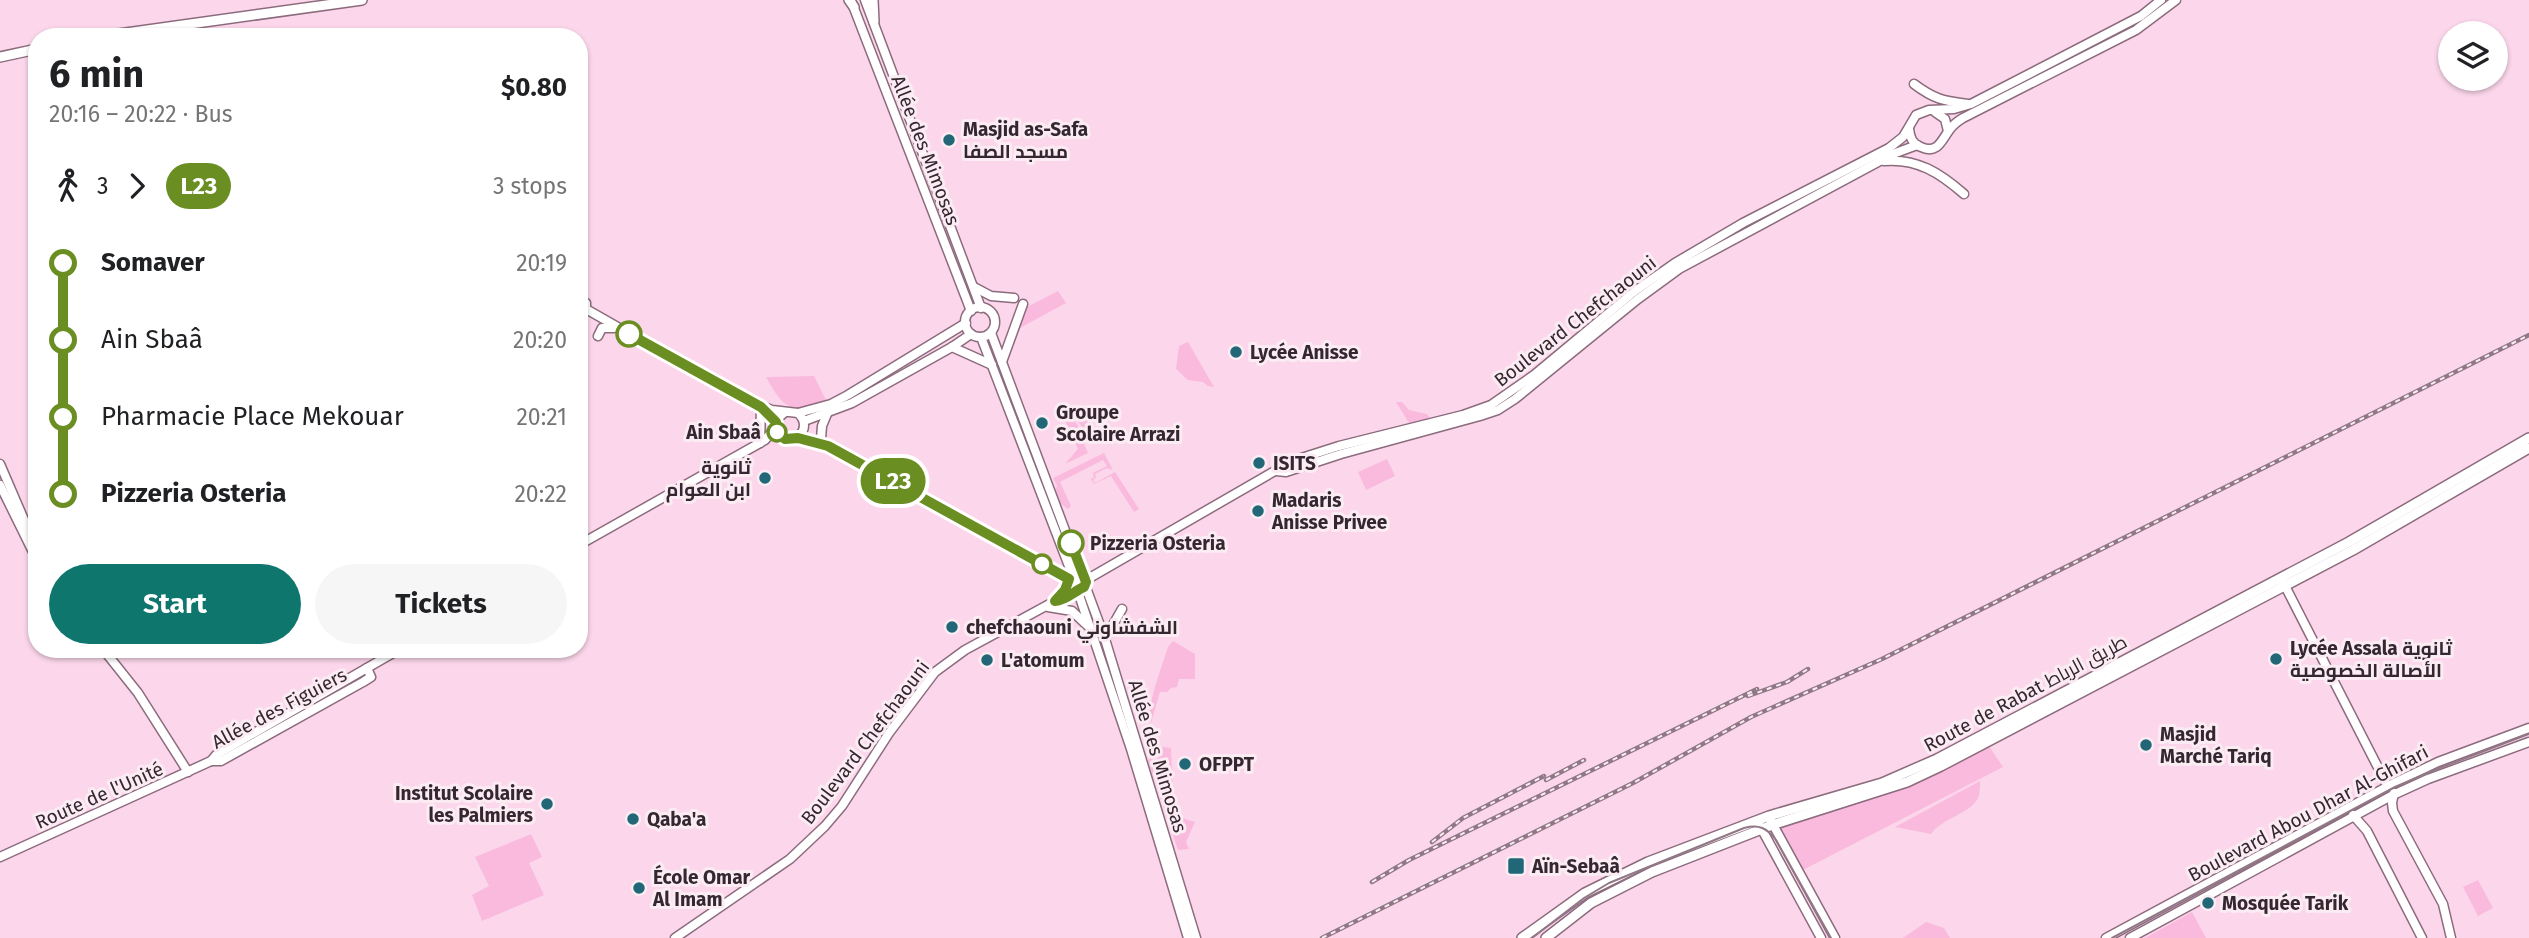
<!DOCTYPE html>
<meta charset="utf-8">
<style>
:root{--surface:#fff;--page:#f6f6f6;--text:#202124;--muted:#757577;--accent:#0f766e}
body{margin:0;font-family:"Fira Sans",Cairo,sans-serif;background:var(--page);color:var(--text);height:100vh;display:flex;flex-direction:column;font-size:26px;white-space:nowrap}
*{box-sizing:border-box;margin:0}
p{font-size:23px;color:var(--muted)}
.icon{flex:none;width:38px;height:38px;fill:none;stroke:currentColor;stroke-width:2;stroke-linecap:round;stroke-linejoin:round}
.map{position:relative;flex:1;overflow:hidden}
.details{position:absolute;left:28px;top:28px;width:560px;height:630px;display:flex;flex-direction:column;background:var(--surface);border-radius:28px;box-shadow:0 2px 5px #0004}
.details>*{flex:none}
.badge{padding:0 14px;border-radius:23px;font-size:24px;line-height:46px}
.fabs{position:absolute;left:2438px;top:21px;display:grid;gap:14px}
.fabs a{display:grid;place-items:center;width:70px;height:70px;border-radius:50%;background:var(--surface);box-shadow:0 2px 5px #0004;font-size:35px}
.map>.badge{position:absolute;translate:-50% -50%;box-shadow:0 0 0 4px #fff}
.legs{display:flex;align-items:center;gap:10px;height:77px;padding:0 21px;font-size:23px}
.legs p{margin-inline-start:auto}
.head{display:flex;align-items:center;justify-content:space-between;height:119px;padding:0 21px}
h1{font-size:38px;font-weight:700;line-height:52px}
.action{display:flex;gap:14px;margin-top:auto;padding:14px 21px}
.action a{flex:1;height:80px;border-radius:42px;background:var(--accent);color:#fff;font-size:28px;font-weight:700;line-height:80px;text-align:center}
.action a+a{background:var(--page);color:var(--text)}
ul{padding:0 21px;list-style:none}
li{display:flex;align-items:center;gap:24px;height:77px;font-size:26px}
li i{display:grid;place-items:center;width:10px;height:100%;margin:0 9px;background:currentColor}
li i::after{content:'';width:18px;height:18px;margin:-9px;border:5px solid;border-radius:50%;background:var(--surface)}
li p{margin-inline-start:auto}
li:first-child i{background:linear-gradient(#0000 50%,currentColor 0)}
li:last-child i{background:linear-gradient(currentColor 50%,#0000 0)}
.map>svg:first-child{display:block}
.green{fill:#f9badd}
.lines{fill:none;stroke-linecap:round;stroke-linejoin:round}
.secondary-casing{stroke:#8c6b7d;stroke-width:11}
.primary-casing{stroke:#8c6b7d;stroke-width:12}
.secondary{stroke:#fff;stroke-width:8}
.primary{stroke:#fff;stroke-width:9}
.tram{stroke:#917886;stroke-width:2}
.rail-casing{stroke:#917886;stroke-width:4.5}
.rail{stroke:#fbecf3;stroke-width:2;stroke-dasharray:5;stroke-linecap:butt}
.line-1-casing{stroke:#fff;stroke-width:16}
.line-1{stroke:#6b8e23;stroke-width:10}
.poi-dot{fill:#226778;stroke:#fbecf3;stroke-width:2.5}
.stop-1-dot{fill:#fff;stroke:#6b8e23;stroke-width:3.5}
.labels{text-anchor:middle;stroke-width:6;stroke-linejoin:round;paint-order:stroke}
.poi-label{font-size:19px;font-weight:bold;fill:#35272f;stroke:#fbecf3;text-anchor:start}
.street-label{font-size:19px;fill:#35272f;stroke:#fbecf3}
.stop-label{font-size:19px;font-weight:bold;fill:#35272f;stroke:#fbecf3;text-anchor:end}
</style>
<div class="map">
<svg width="2529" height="938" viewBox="0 0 2529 938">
<rect width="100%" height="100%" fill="#fcd7eb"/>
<g class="green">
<polygon points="1058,291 1066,303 1018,329 1025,308"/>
<polygon points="1188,342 1214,387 1208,386 1203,382 1188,380 1176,369 1179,346"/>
<path d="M 814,376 L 827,402 C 792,414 784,410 766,377 Z"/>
<polygon points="1396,402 1402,402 1409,410 1427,414 1431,420 1409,423"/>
<polygon points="1081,414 1086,418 1092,436 1084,444 1088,453 1065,464 1078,449 1065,420 1072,417 1085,437 1087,434 1075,417"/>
<polygon points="1104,453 1113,470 1107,468 1095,474 1096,477 1093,480 1095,483 1115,472 1139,509 1134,512 1111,476 1094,484 1091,479 1094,477 1093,473 1107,466 1103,460 1060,482 1071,506 1068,509 1060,503 1054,492 1057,486 1053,478"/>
<polygon points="1387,459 1395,476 1366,490 1358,472"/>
<path d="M 1173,641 L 1195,654 L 1195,679 L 1179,679 L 1177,687 L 1171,688 L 1167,692 L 1160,692 L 1151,723 C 1145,708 1163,664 1168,647 Z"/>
<polygon points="1157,746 1171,748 1174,819 1178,820 1181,824 1182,818 1195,822 1186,842 1189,849 1178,850 1148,761 1150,758 1154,761 1159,757"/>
<polygon points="1989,746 2003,767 1799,872 1775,826 1871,799 1909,786"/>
<path d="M 1980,781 C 1980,786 1980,794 1978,798 C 1970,814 1942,818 1931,834 L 1895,827 Z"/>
<polygon points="531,834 542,857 529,863 544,895 482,921 472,895 489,886 475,857"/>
<polygon points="2478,880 2493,908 2478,916 2463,887"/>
<polygon points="2192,912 2206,938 2145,938"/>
<polygon points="1926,922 1944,928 1950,938 1903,938"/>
</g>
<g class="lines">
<g class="secondary-casing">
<g id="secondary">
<polyline points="865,0 981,308"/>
<polyline points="852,3 971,311"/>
<path d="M 1914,84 C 1934,99 1943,101 1968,104"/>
<polyline points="1935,112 1945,119 1948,131"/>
<path d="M 1909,129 C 1910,137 1912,144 1921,147 C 1938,155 1942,139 1950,129 C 1953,125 1958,121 1963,118 L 2136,30 L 2176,0"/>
<path d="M 1884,161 C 1917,158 1940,173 1964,194"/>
<polyline points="974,287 991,296 1014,298"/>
<polyline points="579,301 586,303 586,309"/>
<circle cx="980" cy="322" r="15"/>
<path d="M 586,309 L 744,399 L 772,410 L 798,413 C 815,429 792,450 777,432 L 777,419 L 785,412"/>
<polyline points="991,333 1081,573"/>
<polyline points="598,336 602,328 614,328"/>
<polyline points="981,337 1072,574"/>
<polyline points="952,347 992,365"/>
<polyline points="1002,362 1023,304"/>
<polyline points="798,413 831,404 848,395 966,323"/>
<polyline points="804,421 852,403 952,347 971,334"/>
<polyline points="798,438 828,446 1069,579"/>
<polyline points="821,439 822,426 827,414"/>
<polyline points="760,443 761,407"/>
<polyline points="0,464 37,550"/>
<polyline points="1276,471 1286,472 1341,454 1480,416 1498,410 1515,399 1638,299 1679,269 1893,154 1917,145"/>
<polyline points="0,485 37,560"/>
<polyline points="579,545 765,440 776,427"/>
<polyline points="1086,580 1292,461 1339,446 1463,415 1491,405 1534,375 1635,291 1675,263 1743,223 1889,148 1903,137 1916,115 1929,110 1954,109 1971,104 2141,16 2161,0"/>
<polyline points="2282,580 2388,787"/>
<polyline points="1085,585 1105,639 1196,938"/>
<polyline points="1077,589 1131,749 1188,938"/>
<polyline points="1055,601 1065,590 1072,575"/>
<polyline points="1048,607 1072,611 1090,628"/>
<polyline points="1105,639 1122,609"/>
<polyline points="103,649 138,693 188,772"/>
<polyline points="211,761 221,761 363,682 371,677 367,668"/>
<polyline points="2394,793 2392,803 2393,811 2443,904 2451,938"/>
<polyline points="2353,815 2367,831 2422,938"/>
<polyline points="1771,821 1835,938"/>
<polyline points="1760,826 1821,938"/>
<polyline points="0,857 211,761 216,755 400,649"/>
<polyline points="675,938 790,859 825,826 842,806 889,733 935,672 965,650 1055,601 1066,598 1076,589"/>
<polyline points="2106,938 2394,783 2438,762 2529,728"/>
<polyline points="2130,938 2393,795 2428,779 2529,742"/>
</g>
</g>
<g class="primary-casing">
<g id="primary">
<polyline points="849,0 854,7"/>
<polyline points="873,0 874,22"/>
<polyline points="97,37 362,0"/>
<polyline points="139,37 140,36"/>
<polyline points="0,57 37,49"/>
<polyline points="1522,938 1585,893 1648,862 1769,816 1882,783 1937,759 2349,542 2529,438"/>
<polyline points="1546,938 1591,903 1652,872 1772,825 1907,782 1941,766 2353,550 2529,448"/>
</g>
</g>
<use href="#secondary" class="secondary"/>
<use href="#primary" class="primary"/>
<g class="tram">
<path d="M 1532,938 L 1584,898 L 1609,883 L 1744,828 C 1759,824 1767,828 1776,840 L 1831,938"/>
<polyline points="2112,938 2395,787 2437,769 2529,734"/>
</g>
<g class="rail-casing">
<g id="rail">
<polyline points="1748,696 1787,682 1808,669"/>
<polyline points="1546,780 1584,760"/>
<polyline points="1432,842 1463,818 1544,776"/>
<polyline points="1372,882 1409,860 1757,689"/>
<polyline points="1322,938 1633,783 1751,717 1882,659 2529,335"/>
</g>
</g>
<use href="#rail" class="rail"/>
</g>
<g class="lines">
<g class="line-1-casing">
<path id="line-1" d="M 629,334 L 761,407 L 776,422 L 777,432 L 785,439 L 798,438 L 828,446 L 1069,579 L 1065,590 L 1055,601 C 1067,600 1074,591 1084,587 L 1086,582 L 1071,543"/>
</g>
<use href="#line-1" class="line-1"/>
</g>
<g class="poi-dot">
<circle cx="949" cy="140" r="7"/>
<circle cx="1236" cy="352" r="7"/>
<circle cx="1042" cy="423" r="7"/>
<circle cx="1259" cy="463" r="7"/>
<circle cx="765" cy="478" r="7"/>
<circle cx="1258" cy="511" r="7"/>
<circle cx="952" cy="627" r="7"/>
<circle cx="2276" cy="659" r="7"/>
<circle cx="987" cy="660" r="7"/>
<circle cx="2146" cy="745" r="7"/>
<circle cx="1185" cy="764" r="7"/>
<circle cx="547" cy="804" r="7"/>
<circle cx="633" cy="819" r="7"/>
<rect x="1507" y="857" width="18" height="18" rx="3.5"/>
<circle cx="639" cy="888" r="7"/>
<circle cx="2208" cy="903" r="7"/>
</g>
<g class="stop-1-dot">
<circle cx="629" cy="334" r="12"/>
<circle cx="777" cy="432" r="9"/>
<circle cx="1071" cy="543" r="12"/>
<circle cx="1042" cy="564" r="9"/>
</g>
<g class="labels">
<g class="poi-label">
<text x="963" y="136">Masjid as-Safa<tspan x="963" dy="22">مسجد الصفا</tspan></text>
<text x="1250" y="359">Lycée Anisse</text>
<text x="1056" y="419">Groupe<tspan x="1056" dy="22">Scolaire Arrazi</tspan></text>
<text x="1273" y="470">ISITS</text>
<text x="751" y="474" text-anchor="end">ثانوية<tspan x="751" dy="22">ابن العوام</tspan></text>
<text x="1272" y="507">Madaris<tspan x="1272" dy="22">Anisse Privee</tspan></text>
<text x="966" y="634">chefchaouni الشفشاوني</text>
<text x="2290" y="655">Lycée Assala ثانوية<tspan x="2290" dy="22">الأصالة الخصوصية</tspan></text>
<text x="1001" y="667">L'atomum</text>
<text x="2160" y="741">Masjid<tspan x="2160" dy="22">Marché Tariq</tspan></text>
<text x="1199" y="771">OFPPT</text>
<text x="533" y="800" text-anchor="end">Institut Scolaire<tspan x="533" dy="22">les Palmiers</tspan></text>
<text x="647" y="826">Qaba'a</text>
<text x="1532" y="873">Aïn-Sebaâ</text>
<text x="653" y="884">École Omar<tspan x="653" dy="22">Al Imam</tspan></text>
<text x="2222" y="910">Mosquée Tarik</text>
</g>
<g class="street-label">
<text transform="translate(926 150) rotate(69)" y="7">Allée des Mimosas</text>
<text transform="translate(1575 321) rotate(-38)" y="7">Boulevard Chefchaouni</text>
<text transform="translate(2025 693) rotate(-28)" y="7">Route de Rabat طريق الرباط</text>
<text transform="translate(279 708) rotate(-28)" y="7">Allée des Figuiers</text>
<text transform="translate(865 742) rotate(-53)" y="7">Boulevard Chefchaouni</text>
<text transform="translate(1158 756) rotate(73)" y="7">Allée des Mimosas</text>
<text transform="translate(99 795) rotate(-24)" y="7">Route de l'Unité</text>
<text transform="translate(2308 813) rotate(-28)" y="7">Boulevard Abou Dhar Al-Ghifari</text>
</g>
<g class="stop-label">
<text x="761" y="439">Ain Sbaâ</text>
<text x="1090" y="550" text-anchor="start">Pizzeria Osteria</text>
</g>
</g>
</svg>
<div class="fabs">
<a><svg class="icon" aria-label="layers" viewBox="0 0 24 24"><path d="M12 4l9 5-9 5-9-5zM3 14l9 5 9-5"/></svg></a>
</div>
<b class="badge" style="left:893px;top:481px;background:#6b8e23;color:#fff">L23</b>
<section class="details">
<div class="head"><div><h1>6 min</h1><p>20:16 – 20:22 · Bus</p></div><b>$0.80</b></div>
<div class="legs"><svg class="icon" aria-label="walk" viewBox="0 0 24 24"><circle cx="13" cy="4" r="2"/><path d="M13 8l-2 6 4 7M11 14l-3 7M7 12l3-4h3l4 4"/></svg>3<svg class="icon" aria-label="forward" viewBox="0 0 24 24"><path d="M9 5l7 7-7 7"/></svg><b class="badge" style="background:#6b8e23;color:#fff">L23</b><p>3 stops</p></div>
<ul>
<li><i style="color:#6b8e23"></i><b>Somaver</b><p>20:19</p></li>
<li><i style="color:#6b8e23"></i><span>Ain Sbaâ</span><p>20:20</p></li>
<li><i style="color:#6b8e23"></i><span>Pharmacie Place Mekouar</span><p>20:21</p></li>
<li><i style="color:#6b8e23"></i><b>Pizzeria Osteria</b><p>20:22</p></li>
</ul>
<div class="action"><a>Start</a><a>Tickets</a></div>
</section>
</div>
